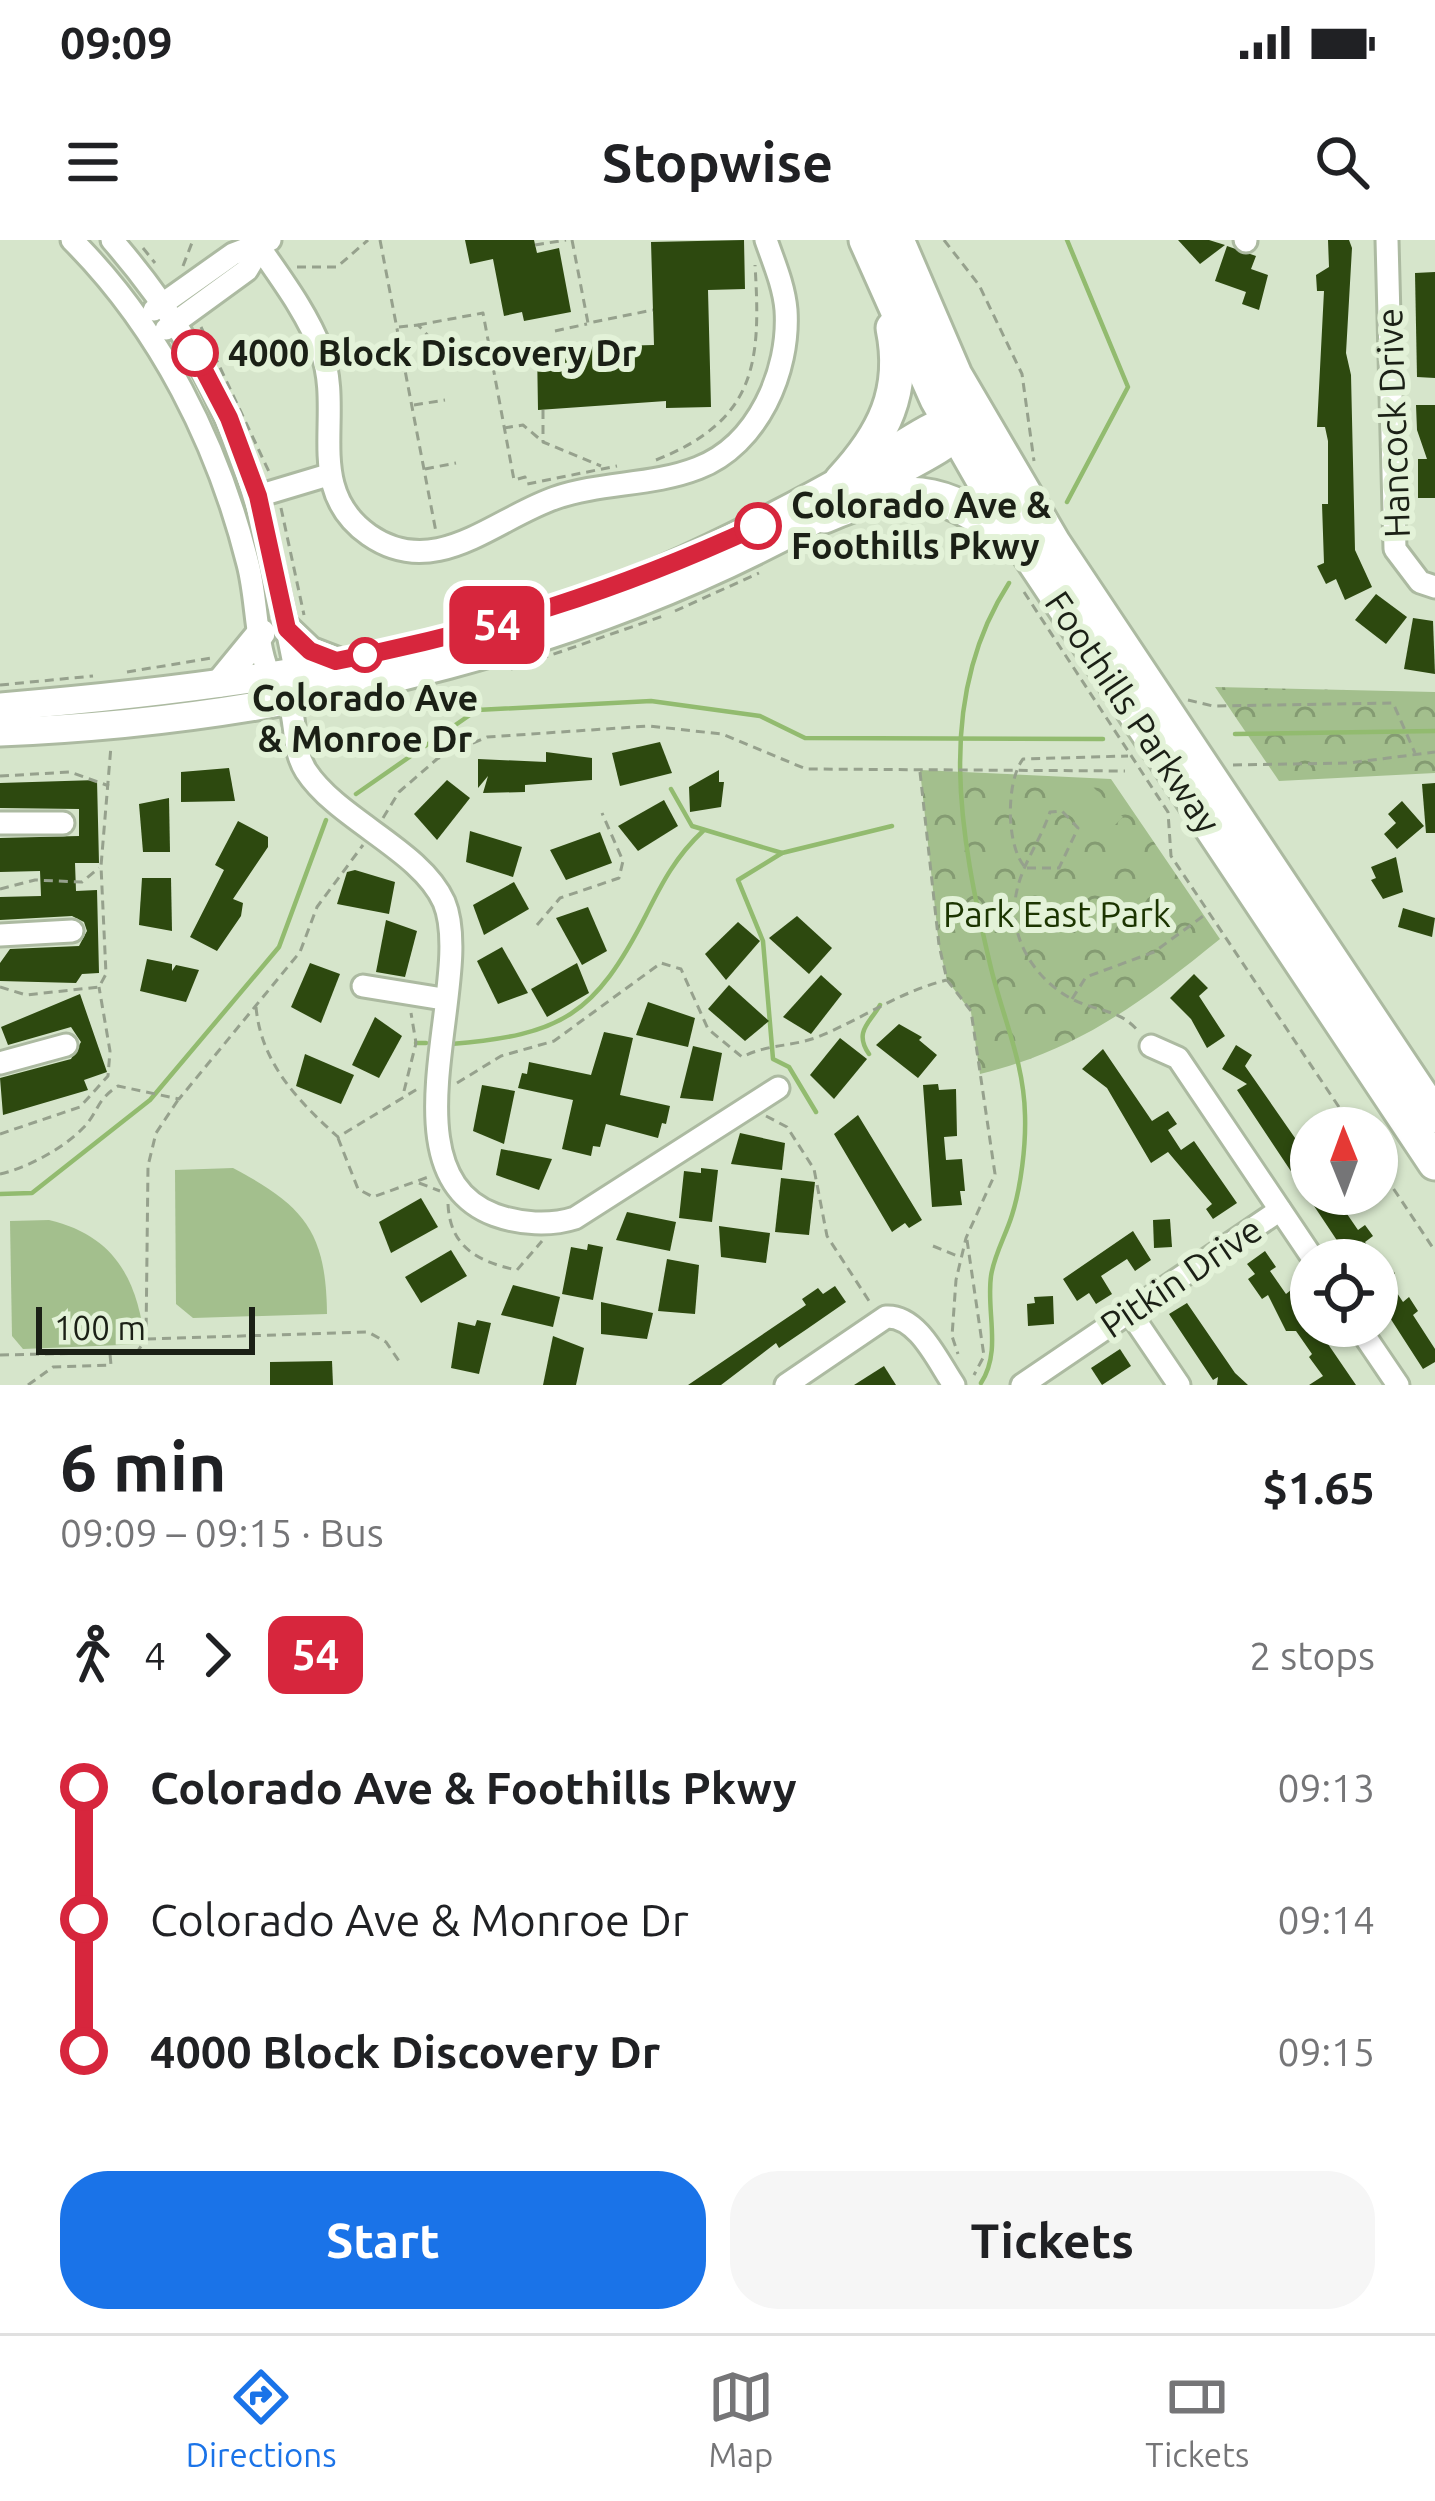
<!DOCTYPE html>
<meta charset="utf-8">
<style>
:root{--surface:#fff;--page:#f6f6f6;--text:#202124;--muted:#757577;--line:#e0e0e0;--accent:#1a73e8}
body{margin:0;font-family:Ubuntu,sans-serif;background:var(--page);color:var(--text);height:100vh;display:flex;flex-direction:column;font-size:45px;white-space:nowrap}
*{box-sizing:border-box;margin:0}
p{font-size:39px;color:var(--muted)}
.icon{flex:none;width:66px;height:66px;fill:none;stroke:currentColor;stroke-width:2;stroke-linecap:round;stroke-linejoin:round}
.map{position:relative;height:1145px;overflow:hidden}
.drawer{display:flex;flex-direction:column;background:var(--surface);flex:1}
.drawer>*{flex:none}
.badge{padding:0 24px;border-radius:18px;font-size:42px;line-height:78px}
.needle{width:78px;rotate:359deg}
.controls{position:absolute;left:1290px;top:867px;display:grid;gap:24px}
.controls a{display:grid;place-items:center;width:108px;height:108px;border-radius:50%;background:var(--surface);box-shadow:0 3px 9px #0004;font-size:60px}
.scale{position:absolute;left:36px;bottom:30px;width:219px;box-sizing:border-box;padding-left:12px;border:6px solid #1b2016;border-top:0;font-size:33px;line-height:42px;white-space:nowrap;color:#1b2016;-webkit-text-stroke:9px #e3f2d8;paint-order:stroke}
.map>.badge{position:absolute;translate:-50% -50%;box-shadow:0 0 0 6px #fff}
.legs{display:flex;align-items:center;gap:18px;height:132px;padding:0 60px;font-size:39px}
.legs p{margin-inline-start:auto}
.head{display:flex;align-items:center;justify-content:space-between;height:204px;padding:0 60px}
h1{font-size:66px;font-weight:700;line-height:90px}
.action{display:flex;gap:24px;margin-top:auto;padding:24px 60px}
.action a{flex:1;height:138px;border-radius:48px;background:var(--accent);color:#fff;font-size:48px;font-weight:700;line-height:138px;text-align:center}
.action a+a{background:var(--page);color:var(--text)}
ul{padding:0 60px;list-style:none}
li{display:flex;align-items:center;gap:42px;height:132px;font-size:45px}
li i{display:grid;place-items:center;width:18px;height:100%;margin:0 15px;background:currentColor}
li i::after{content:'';width:30px;height:30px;margin:-15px;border:9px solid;border-radius:50%;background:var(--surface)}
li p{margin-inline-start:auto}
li:first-child i{background:linear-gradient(#0000 50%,currentColor 0)}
li:last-child i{background:linear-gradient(currentColor 50%,#0000 0)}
.status{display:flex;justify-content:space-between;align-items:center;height:84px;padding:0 60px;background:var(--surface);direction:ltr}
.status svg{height:33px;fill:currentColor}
header{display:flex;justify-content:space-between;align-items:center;height:156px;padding:0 60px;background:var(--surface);font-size:54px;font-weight:700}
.tabs{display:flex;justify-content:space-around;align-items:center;height:168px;border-top:3px solid var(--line);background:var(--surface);font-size:33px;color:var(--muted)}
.tabs a{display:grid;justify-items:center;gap:6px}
.tabs .current{color:var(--accent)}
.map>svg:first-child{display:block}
.park{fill:url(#park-crowns)}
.pitch{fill:#a3bf8d}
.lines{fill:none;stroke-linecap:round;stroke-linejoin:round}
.stream{stroke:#92bb6f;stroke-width:4.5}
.building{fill:#2d490f}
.minor-casing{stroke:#acbaa1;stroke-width:27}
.major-casing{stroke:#acbaa1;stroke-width:33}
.highway-casing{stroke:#acbaa1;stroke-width:39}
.path{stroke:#96a18d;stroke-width:3;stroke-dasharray:9 6;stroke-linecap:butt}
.minor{stroke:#fff;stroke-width:21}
.major{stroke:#fff;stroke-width:27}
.highway{stroke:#fff;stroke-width:33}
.line-1-casing{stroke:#fff;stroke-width:27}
.line-1{stroke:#d7263d;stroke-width:18}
.stop-1-dot{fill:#fff;stroke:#d7263d;stroke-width:6}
.labels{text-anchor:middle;stroke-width:12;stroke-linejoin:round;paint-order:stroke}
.stop-label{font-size:36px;font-weight:bold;fill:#1b2016;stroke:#e3f2d8;text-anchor:start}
.street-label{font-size:36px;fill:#1b2016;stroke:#e3f2d8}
.park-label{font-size:36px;fill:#1b3400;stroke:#e3f2d8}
</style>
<div class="status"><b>09:09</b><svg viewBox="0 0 49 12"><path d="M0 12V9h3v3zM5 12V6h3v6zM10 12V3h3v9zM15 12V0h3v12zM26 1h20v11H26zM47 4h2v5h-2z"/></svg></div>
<header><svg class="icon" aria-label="menu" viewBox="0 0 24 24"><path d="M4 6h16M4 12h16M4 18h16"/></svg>Stopwise<svg class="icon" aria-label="search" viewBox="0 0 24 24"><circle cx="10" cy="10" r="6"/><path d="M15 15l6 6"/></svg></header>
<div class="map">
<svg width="1435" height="1145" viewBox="0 0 1435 1145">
<defs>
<pattern id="park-crowns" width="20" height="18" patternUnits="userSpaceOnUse" patternTransform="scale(3)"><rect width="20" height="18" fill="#a3bf8d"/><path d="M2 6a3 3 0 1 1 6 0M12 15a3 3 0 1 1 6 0" fill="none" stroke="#849b72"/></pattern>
</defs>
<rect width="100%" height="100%" fill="#d6e5cb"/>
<g class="park">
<polygon points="1215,447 1435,452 1435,533 1279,541"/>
<path d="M 920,530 L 1111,539 L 1220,699 C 1142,762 1079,810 980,834 L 971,772 L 947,740 L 939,705 Z"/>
</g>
<g class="pitch">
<polygon points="1089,543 1123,577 1098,602 1064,569"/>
<path d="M 233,928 C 305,966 326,992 327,1074 L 193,1078 L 176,1064 L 175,930 Z"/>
<path d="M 49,980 C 116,996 138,1041 145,1104 L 23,1109 L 12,1096 L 10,981 Z"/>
</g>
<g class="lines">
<g class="stream">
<polyline points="1067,262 1128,147 1067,0"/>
<polyline points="1235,494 1435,491"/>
<polyline points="671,549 692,586 782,613"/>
<polyline points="356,554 477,470 651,461 760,476 805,498 1103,499"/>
<polyline points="416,803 426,803"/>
<path d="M 451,804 C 562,795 595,775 646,675 C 662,643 676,616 703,591"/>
<path d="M 869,814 C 853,791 871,782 880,765"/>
<polyline points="816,872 789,827 773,819 763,701 738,640 782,613 892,586"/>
<polyline points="0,954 32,953 150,860 279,707 326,580"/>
<path d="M 981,1143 C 1002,1111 986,1072 991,1036 C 994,1015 1006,995 1012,975 C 1021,947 1026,905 1025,875 C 1024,821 1002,776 990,724 C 960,596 934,459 1009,343"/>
</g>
</g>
<g class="building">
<polygon points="465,0 534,0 537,13 559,8 571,72 524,81 522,72 504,76 493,19 470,24"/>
<polygon points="744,0 745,49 708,50 711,167 666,168 666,161 538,170 537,108 654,105 651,2"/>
<polygon points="1178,0 1209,0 1225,5 1200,24"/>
<polygon points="1328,0 1349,0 1352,8 1346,113 1351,135 1355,310 1372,347 1345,360 1336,339 1326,344 1317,326 1324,323 1322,264 1328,264 1328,201 1325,187 1317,187 1324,51 1317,51 1316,35 1329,27"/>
<polygon points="1227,6 1256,16 1251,29 1268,35 1259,70 1242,64 1246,52 1215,41"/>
<polygon points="1435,32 1435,138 1417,137 1415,33"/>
<polygon points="1416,165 1435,165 1435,258 1418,258 1418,219 1427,219 1417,190"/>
<polygon points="1376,354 1407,377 1386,404 1355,380"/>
<polygon points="1413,378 1433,381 1435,434 1404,429"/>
<polygon points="660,502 672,533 620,546 612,513"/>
<polygon points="546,512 592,518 592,540 525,545 525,552 483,553 488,536 478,548 478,519 546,522"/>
<polygon points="229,528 235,561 181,562 181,532"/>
<polygon points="719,530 719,542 724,542 721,567 690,572 689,547"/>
<polygon points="97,540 99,623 75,623 76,651 97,650 99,733 82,734 76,743 0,741 0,723 10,709 79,706 87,691 84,682 72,676 0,680 0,657 41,656 40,631 0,632 0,598 79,596 79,569 0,568 0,543"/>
<polygon points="447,540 470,558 437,600 414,574"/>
<polygon points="1435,543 1435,593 1426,593 1422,544"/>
<polygon points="169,558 170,612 143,612 139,564"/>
<polygon points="664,560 678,586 638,611 618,586"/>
<polygon points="1402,561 1424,586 1397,609 1384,594 1396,583 1388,574"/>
<polygon points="238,581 268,597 268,607 233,659 243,663 241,676 217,711 190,697 224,630 215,625"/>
<polygon points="470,591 522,607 513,637 466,622"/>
<polygon points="600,592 612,623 566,640 550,610"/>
<polygon points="1396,617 1403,652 1383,659 1371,640 1376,638 1371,627"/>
<polygon points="355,630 395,642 389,674 337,664 347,632"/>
<polygon points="142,638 171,638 172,691 139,685"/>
<polygon points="514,642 529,669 484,695 473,665"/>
<polygon points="588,667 607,711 582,725 556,678"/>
<polygon points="1403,668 1435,678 1432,697 1398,687"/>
<polygon points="797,676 832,708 809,734 769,698"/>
<polygon points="386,680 417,691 405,737 376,732"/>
<polygon points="738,682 760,701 726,740 705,714"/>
<polygon points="502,707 528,753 498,764 477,721"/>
<polygon points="147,719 172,724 172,731 176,725 199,730 186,762 140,751"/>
<polygon points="310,723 340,734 321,783 291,767"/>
<polygon points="577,723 589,753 547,777 531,749"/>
<polygon points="1194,734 1208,748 1199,756 1225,796 1207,808 1191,779 1170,758"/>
<polygon points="821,735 842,754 811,794 783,777"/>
<polygon points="729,745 769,781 745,801 708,769"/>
<polygon points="80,754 107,832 84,840 88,850 3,875 0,838 71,819 81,802 71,787 8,805 1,787"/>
<polygon points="648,762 695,778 688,807 636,795"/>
<polygon points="375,777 402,796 379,838 352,825"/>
<polygon points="899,784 922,797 919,800 937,815 918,838 876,805"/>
<polygon points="604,792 633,798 620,855 670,866 666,884 662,883 658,898 606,884 600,907 593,906 591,916 562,909 573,860 518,848 522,833 527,834 529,822 591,835"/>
<polygon points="840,798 867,819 834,859 810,835"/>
<polygon points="1236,805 1252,815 1245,826 1311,921 1311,954 1369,954 1345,971 1358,990 1365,985 1373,996 1365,1002 1371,1011 1357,1020 1350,1020 1237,850 1247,844 1222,829"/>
<polygon points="693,806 722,813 713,861 680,858"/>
<polygon points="1103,809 1152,881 1168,871 1177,884 1168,890 1181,910 1194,901 1237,963 1213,979 1206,969 1212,964 1168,912 1151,923 1107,848 1082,829"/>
<polygon points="305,814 354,835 341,864 296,846"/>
<polygon points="938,844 939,850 956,849 957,896 944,897 946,920 962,919 965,951 960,951 962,965 932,967 923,845"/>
<polygon points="482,845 515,851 504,904 473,891"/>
<polygon points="858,875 922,980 909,988 905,983 892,992 834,894"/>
<polygon points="740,893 785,903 782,930 731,924"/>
<polygon points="501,909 552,919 539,950 496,935"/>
<polygon points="701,928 718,930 712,982 679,978 684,931 701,933"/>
<polygon points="781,938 815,942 809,995 775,992"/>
<polygon points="421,958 438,987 391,1013 379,982"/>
<polygon points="627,972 676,982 670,1011 616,1000"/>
<polygon points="1170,979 1172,1007 1154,1008 1153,980"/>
<polygon points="719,986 770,993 766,1023 721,1017"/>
<polygon points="1133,991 1151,1020 1135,1031 1127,1019 1101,1036 1112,1054 1096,1064 1089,1053 1077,1061 1063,1039"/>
<polygon points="588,1004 603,1007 593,1060 562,1054 571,1007 587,1010"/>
<polygon points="451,1010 467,1036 421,1063 405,1037"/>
<polygon points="1265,1011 1276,1027 1270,1031 1286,1054 1291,1050 1356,1145 1309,1145 1323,1136 1309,1117 1312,1114 1296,1091 1286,1091 1268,1055 1262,1059 1248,1039 1255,1034 1247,1024"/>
<polygon points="667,1019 699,1025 695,1074 658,1071"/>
<polygon points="1377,1020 1395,1033 1389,1041 1403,1062 1409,1057 1418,1071 1413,1075 1435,1109 1435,1122 1423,1129 1383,1067 1392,1061 1380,1053 1377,1058"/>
<polygon points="513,1045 560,1057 553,1087 501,1075"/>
<polygon points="835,1046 846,1062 807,1089 779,1108 776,1103 721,1145 688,1145 806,1065 802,1059 818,1048 823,1054"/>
<polygon points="1053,1056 1054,1084 1028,1086 1027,1064 1035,1063 1034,1057"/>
<polygon points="601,1062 653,1073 647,1099 601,1094"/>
<polygon points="1187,1063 1235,1133 1248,1145 1217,1145 1218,1137 1213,1140 1169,1074"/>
<polygon points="477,1080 491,1083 479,1134 451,1128 458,1082 475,1086"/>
<polygon points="553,1096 584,1108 576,1145 543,1145"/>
<polygon points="1120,1109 1131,1126 1102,1145 1091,1128"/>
<polygon points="332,1121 333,1145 270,1145 270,1122"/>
<polygon points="884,1126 896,1145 854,1145"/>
</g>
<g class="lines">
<g class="minor-casing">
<g id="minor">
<path d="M 72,0 C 160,88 218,204 248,324 C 257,358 255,399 268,432 C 272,443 284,449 289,461 C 297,484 292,509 306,531 C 338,580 421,610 444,662 C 476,738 380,932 495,975 C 520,984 550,986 575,978 L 778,848"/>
<path d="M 112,0 C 230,136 261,257 295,429 L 290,446"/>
<polyline points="1245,0 1246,1"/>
<polyline points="1387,0 1395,309 1420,342 1435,347"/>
<path d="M 260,8 C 282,40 307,73 321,110 C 345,174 302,248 369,295 C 435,341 494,279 555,258 C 601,242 652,246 698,228 C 758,205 790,131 786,70 C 784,46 774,23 766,0"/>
<polyline points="154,70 233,14 270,0"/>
<polyline points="166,89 247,30 260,8"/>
<polyline points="258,256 328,235"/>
<polyline points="0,583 63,583"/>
<polyline points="0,695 72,691"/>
<polyline points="363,746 443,759"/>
<polyline points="1151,806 1178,818 1314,1020"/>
<polyline points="0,823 66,805"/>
<polyline points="1129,1071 1179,1145"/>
<polyline points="1358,1086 1398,1145"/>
<path d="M 786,1145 L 886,1077 C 918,1075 938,1122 954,1145"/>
<polyline points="1022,1145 1280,970"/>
</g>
</g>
<g class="major-casing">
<g id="major">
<polyline points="287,389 310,411 336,421"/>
<polyline points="220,443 261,393"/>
<path d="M 0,467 C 216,449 460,418 661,331 C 731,300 798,265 865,227 C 896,210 927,185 961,175"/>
<path d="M 0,492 C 291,481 614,404 864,251 C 898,230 944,212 972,184"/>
</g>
</g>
<g class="highway-casing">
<g id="highway">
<polyline points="866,0 937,159 1005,278 1435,923"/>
<polyline points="897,0 955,135 1054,304 1435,876"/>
<path d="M 841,241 C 884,195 906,151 893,88"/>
<path d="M 824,276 C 901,243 944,245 1009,300"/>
</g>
</g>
<g class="path">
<polyline points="380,0 436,292"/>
<polyline points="572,0 588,83 653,70"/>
<polyline points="944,0 979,45 1022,134 1034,221"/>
<polyline points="535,5 566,0"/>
<polyline points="143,8 155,23"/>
<polyline points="183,26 193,0"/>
<polyline points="297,27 337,27 368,0"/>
<polyline points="418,85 483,73 514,240 525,237 527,244 617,226"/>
<polyline points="201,87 271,236"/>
<polyline points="399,87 418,85 435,103"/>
<polyline points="555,91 587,84"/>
<polyline points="493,117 537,117"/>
<polyline points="414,165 445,160"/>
<polyline points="543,170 543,202 601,226"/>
<polyline points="504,188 523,185 542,201"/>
<path d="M 656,220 C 757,180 761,122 755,25"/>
<polyline points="425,229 456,223"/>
<polyline points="281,268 304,375"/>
<polyline points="789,318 807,308"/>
<polyline points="1024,352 1168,572 1171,616 1353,888"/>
<polyline points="675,371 759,333"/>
<polyline points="511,429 666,375"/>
<polyline points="127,432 212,418"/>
<polyline points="0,445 93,436"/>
<polyline points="1188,460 1213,466 1393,463 1415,513"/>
<polyline points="1233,525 1349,523 1435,512"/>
<polyline points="920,532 939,705 947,740 971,771 995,934 966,998 956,1040 952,1096 958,1114"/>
<polyline points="0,536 70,532 109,546"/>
<polyline points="383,578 399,552 437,519 487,497 649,486 722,494 806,529 1125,531"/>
<path d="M 1024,626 C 1006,604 1006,541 1023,519 L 1128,516"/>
<path d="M 1027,628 L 1059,628 L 1078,588 L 1062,571 L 1050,572 C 1041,599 1023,623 1017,650 C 1006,695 1034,739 1072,759 C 1097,772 1120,769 1138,791"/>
<polyline points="0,649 35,640 82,642 99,628"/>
<polyline points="537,685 560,658 619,638 623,621 602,573"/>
<polyline points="0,747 26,755 99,747 106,734 101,626 111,506"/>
<polyline points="1072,759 1086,737 1154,712 1206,674"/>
<path d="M 256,767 C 261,823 298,861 338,897 L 419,848"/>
<path d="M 457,843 L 501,816 L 554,801 L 661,723 L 681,729 L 708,789 L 742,817 C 768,804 789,807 815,798 C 861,780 898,752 947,740"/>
<polyline points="404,851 416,803 411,773"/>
<polyline points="766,876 787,887 814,929 827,996 871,1064"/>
<polyline points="0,894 80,867 108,836 110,811 99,747"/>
<polyline points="338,898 358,949 373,957 431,936"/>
<polyline points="1377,924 1435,1011"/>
<path d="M 0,934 C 27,928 64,908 83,888 C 99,872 95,861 118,846 L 179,859 L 300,712 L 317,667 L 363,605"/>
<polyline points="419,943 440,951"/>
<path d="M 448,964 C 450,1008 479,1022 517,1030 L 542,1001"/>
<polyline points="967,1000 984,1116 974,1135"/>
<polyline points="933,1006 960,1017"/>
<polyline points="147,1099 368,1092 386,1102 401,1124"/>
<polyline points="0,1115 137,1112 146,1099 148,926 156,893 178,860"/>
<polyline points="28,1145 53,1127 111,1125 110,1114"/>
</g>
<use href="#minor" class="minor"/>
<use href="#major" class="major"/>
<use href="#highway" class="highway"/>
</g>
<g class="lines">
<g class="line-1-casing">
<path id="line-1" d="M 195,113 L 229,178 L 258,256 L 287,389 L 310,411 L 336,421 C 489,391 615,352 758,286"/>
</g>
<use href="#line-1" class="line-1"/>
</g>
<g class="stop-1-dot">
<circle cx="195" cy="113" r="21"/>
<circle cx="758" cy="286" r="21"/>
<circle cx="365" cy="415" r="15"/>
</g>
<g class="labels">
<g class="stop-label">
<text x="228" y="126">4000 Block Discovery Dr</text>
<text x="791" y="278">Colorado Ave &amp;<tspan x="791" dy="41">Foothills Pkwy</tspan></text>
<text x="365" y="471" text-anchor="middle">Colorado Ave<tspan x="365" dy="41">&amp; Monroe Dr</tspan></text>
</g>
<g class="street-label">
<text transform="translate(1393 183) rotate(-92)" y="13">Hancock Drive</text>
<text transform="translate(1133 472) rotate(56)" y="13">Foothills Parkway</text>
<text transform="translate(1181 1037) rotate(-34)" y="13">Pitkin Drive</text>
</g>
<g class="park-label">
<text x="1057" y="687">Park East Park</text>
</g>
</g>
</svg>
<div class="controls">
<a><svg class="needle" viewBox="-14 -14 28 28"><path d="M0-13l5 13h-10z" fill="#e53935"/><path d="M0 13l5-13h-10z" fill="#757577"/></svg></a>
<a><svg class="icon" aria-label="locate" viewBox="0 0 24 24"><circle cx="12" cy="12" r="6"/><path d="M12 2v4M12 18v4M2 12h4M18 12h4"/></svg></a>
</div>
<div class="scale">100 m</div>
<b class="badge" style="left:497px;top:385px;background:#d7263d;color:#fff">54</b>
</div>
<section class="drawer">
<div class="head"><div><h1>6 min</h1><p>09:09 – 09:15 · Bus</p></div><b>$1.65</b></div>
<div class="legs"><svg class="icon" aria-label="walk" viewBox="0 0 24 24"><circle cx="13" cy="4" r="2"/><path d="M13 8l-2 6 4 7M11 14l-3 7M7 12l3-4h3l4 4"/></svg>4<svg class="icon" aria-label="forward" viewBox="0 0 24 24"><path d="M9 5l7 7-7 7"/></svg><b class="badge" style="background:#d7263d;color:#fff">54</b><p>2 stops</p></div>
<ul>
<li><i style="color:#d7263d"></i><b>Colorado Ave &amp; Foothills Pkwy</b><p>09:13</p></li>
<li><i style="color:#d7263d"></i><span>Colorado Ave &amp; Monroe Dr</span><p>09:14</p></li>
<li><i style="color:#d7263d"></i><b>4000 Block Discovery Dr</b><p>09:15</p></li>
</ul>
<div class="action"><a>Start</a><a>Tickets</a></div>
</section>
<nav class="tabs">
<a class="current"><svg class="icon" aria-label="directions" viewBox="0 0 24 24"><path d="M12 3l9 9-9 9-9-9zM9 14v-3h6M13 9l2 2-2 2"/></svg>Directions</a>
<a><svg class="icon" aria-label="map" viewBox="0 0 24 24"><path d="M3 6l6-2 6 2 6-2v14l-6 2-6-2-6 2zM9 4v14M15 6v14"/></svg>Map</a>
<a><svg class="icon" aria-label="tickets" viewBox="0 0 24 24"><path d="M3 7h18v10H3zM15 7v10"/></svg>Tickets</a>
</nav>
